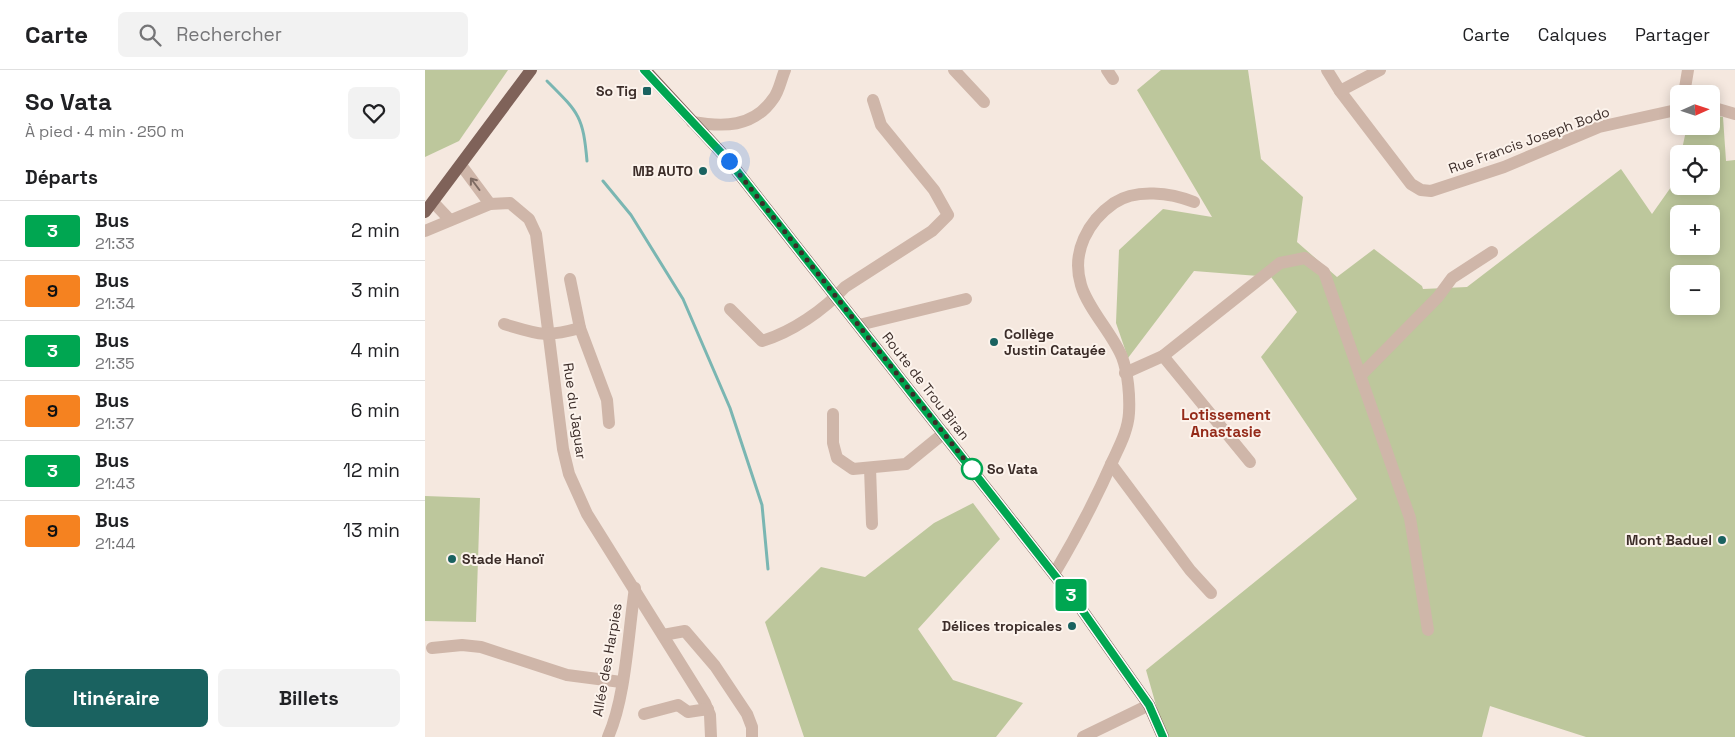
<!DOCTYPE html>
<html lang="fr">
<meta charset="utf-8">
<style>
:root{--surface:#fff;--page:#f2f2f2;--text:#202124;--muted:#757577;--line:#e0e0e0;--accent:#1a6260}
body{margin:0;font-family:"Space Grotesk",sans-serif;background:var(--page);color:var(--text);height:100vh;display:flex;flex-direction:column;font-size:19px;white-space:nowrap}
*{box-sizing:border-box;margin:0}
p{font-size:16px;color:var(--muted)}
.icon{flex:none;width:28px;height:28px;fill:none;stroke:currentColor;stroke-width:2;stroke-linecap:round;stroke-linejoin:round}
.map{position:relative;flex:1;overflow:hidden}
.sheet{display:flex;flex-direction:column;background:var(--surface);width:425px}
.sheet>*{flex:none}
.badge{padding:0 10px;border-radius:4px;font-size:18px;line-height:32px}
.needle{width:32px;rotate:87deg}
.buttons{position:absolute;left:1245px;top:15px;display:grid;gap:10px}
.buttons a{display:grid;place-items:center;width:50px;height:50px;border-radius:8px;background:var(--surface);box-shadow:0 2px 12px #0003;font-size:25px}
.you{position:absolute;width:25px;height:25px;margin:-12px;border:4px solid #fff;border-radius:50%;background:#1a73e8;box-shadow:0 0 0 8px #1a73e833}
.map>.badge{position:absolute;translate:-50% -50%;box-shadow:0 0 0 2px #fff}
h2{padding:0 25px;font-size:19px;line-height:45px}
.round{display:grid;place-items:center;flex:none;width:52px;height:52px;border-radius:8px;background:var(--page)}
.summary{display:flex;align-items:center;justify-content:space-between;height:85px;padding:0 25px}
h1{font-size:24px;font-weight:600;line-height:38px}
.primary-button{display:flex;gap:10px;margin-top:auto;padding:10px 25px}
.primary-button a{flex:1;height:58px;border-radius:8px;background:var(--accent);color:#fff;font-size:20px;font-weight:600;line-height:58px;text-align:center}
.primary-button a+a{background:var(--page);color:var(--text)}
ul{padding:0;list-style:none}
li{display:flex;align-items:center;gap:15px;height:60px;padding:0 25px;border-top:1px solid var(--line)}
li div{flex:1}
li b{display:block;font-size:19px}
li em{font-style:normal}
li .badge{min-width:55px;font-weight:700;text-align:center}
header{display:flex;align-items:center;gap:30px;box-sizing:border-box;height:70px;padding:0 25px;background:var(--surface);border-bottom:1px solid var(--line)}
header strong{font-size:24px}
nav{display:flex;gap:28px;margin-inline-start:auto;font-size:18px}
.search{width:350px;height:45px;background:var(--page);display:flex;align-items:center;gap:12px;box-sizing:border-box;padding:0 18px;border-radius:8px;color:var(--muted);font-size:19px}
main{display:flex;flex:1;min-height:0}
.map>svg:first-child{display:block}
.green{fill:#bdc79c;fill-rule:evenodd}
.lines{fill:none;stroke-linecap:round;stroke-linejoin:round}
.stream{stroke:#7ab6b2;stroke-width:3}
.minor{stroke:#cfb6a9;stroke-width:12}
.major{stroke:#7f6259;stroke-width:12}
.oneway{stroke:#7e6b63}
.line-casing{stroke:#fff;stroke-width:11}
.line{stroke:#00a651;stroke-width:8}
.walk{stroke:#3c2d29;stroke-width:5;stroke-dasharray:0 9}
.poi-dot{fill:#1a6260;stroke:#fcf3ec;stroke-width:2}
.stop-dot{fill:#fff;stroke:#00a651;stroke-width:2.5}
.labels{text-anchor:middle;stroke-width:4;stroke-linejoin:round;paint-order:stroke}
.poi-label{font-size:14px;font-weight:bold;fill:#3c2d29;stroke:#fcf3ec;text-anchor:end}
.street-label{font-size:14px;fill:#3c2d29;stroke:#fcf3ec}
.stop-label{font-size:14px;font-weight:bold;fill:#3c2d29;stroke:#fcf3ec;text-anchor:start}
.neighbourhood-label{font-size:15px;font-weight:bold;fill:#942a19;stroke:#fcf3ec}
</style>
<header>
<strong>Carte</strong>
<div class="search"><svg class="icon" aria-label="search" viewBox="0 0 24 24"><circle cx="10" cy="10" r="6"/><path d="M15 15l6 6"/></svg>Rechercher</div>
<nav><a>Carte</a><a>Calques</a><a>Partager</a></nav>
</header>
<main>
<section class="sheet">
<div class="summary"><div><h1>So Vata</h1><p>À pied · 4 min · 250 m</p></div><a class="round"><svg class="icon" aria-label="heart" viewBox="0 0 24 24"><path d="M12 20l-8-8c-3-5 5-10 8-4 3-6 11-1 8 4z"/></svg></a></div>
<h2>Départs</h2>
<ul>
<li><span class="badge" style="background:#00a651;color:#fff">3</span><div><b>Bus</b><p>21:33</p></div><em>2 min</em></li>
<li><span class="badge" style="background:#f58220;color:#111">9</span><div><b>Bus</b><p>21:34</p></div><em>3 min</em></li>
<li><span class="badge" style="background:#00a651;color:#fff">3</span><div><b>Bus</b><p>21:35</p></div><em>4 min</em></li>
<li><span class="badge" style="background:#f58220;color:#111">9</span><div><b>Bus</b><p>21:37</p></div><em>6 min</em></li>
<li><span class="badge" style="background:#00a651;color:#fff">3</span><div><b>Bus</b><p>21:43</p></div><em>12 min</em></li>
<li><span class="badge" style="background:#f58220;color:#111">9</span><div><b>Bus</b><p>21:44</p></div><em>13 min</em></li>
</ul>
<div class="primary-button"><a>Itinéraire</a><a>Billets</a></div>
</section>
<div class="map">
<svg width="1310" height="667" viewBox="0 0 1310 667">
<rect width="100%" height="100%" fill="#f5e8df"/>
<g class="green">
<polygon points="0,0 83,0 34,71 0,87"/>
<path d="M 736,0 L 823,0 L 836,89 L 878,127 L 872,172 L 912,207 L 949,179 L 997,216 L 998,219 L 1042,217 L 1196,99 L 1227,144 L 1251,110 L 1254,96 L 1254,116 L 1286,116 L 1286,84 L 1256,84 L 1262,56 L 1286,56 L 1286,45 L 1298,47 L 1301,91 L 1310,90 L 1310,667 L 1161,667 L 1065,636 L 1057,667 L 740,667 L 721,600 L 932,429 L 836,287 L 872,242 L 846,207 L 769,201 L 703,288 L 691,253 L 694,180 L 738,139 L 787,147 L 712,20 ZM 1254,144 L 1286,144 L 1286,176 L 1254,176 ZM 1254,204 L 1286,204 L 1286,236 L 1254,236 Z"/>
<polygon points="0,426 55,428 51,552 0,551"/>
<polygon points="548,433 575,469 493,559 528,610 598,633 571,667 379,667 340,552 396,497 440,507 509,453"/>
</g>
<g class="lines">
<g class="stream">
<path d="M 122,11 C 154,43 158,46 162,91"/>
<polyline points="178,111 206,145 258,229 305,338 337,435 343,499"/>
</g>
<g class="minor">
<polyline points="529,0 559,32"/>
<polyline points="682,0 688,9"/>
<polyline points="902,0 915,21 986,114 996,120 1006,121 1079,97 1174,57 1251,40 1254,37"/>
<polyline points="915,21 955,0"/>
<polyline points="1259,24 1263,0"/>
<polyline points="1286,37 1310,44"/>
<path d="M 267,52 C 298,57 328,58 348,29 C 354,22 356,9 360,0"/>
<polyline points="36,95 65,134"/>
<polyline points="8,132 25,150"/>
<polyline points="0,161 65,134 85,133 104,149 111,164 138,379 144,404 162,444 280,633 285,645 286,667"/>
<polyline points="145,209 155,258 182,330 184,353"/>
<path d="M 305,239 L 337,271 C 367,262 399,240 420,217 L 507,161 L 523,145 L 509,120 L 456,55 L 448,30"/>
<path d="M 79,254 C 113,264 119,268 155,258"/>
<polyline points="434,255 541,229"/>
<polyline points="738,286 825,392"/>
<polyline points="700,303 738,286 855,193 880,188 899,202 985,448 1003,560"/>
<polyline points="936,305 1013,227 1027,208 1067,182"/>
<polyline points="408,344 408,373 412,388 428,399 481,394 519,363"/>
<polyline points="686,394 765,500 786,523"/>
<polyline points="445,398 447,454"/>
<path d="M 629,504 C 651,467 671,429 688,390 C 695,375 703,360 704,343 C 705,326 703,303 697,287 C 687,263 663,239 656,215 C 646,182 663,151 689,133 C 711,118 746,123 769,132"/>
<polyline points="238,565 260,561 290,596 322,644 327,657 327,667"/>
<polyline points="7,578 37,575 56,577 142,605 196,612"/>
<polyline points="219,644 253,635 263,642 283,639"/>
<path d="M 183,667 C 201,627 203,563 210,518"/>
<polyline points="658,667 724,635"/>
</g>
<g class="major">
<polyline points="220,0 304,91 657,540 724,635 738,667"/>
<polyline points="0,142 106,0"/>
</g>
</g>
<defs><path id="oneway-shaft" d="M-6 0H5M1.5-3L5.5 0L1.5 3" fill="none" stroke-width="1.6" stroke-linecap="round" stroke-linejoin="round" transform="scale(1.25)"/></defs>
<use class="oneway" href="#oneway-shaft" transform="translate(50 114) rotate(-127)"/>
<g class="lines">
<g class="line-casing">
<polyline id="line" points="219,0 304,91 657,540 724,635 738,667"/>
</g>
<use href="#line" class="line"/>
<polyline class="walk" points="304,91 547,399"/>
</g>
<g class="poi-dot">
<rect x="217" y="16" width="10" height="10" rx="2.5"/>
<circle cx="278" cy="101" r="5"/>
<circle cx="569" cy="272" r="5"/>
<circle cx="1297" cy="470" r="5"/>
<circle cx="27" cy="489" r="5"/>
<circle cx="647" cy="556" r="5"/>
</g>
<circle class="stop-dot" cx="547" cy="399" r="10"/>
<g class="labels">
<g class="poi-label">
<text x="212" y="26">So Tig</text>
<text x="268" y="106">MB AUTO</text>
<text x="579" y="269" text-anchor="start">Collège<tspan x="579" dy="16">Justin Catayée</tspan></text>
<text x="1287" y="475">Mont Baduel</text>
<text x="37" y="494" text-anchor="start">Stade Hanoï</text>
<text x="637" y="561">Délices tropicales</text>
</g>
<g class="street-label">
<text transform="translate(1104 70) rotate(-20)" y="5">Rue Francis Joseph Bodo</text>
<text transform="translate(501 316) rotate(52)" y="5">Route de Trou Biran</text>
<text transform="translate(150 341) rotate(82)" y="5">Rue du Jaguar</text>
<text transform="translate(182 590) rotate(-80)" y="5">Allée des Harpies</text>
</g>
<g class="stop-label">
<text x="562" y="404">So Vata</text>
</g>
<g class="neighbourhood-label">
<text x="801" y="350">Lotissement<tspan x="801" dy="17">Anastasie</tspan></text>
</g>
</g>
</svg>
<div class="buttons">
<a><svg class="needle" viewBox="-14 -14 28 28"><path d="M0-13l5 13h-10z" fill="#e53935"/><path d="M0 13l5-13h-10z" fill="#757577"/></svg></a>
<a><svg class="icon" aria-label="locate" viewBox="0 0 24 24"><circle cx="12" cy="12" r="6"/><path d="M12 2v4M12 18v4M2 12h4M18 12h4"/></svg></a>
<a>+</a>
<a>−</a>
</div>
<div class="you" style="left:304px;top:91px"></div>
<b class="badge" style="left:646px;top:525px;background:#00a651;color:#fff">3</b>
</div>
</main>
